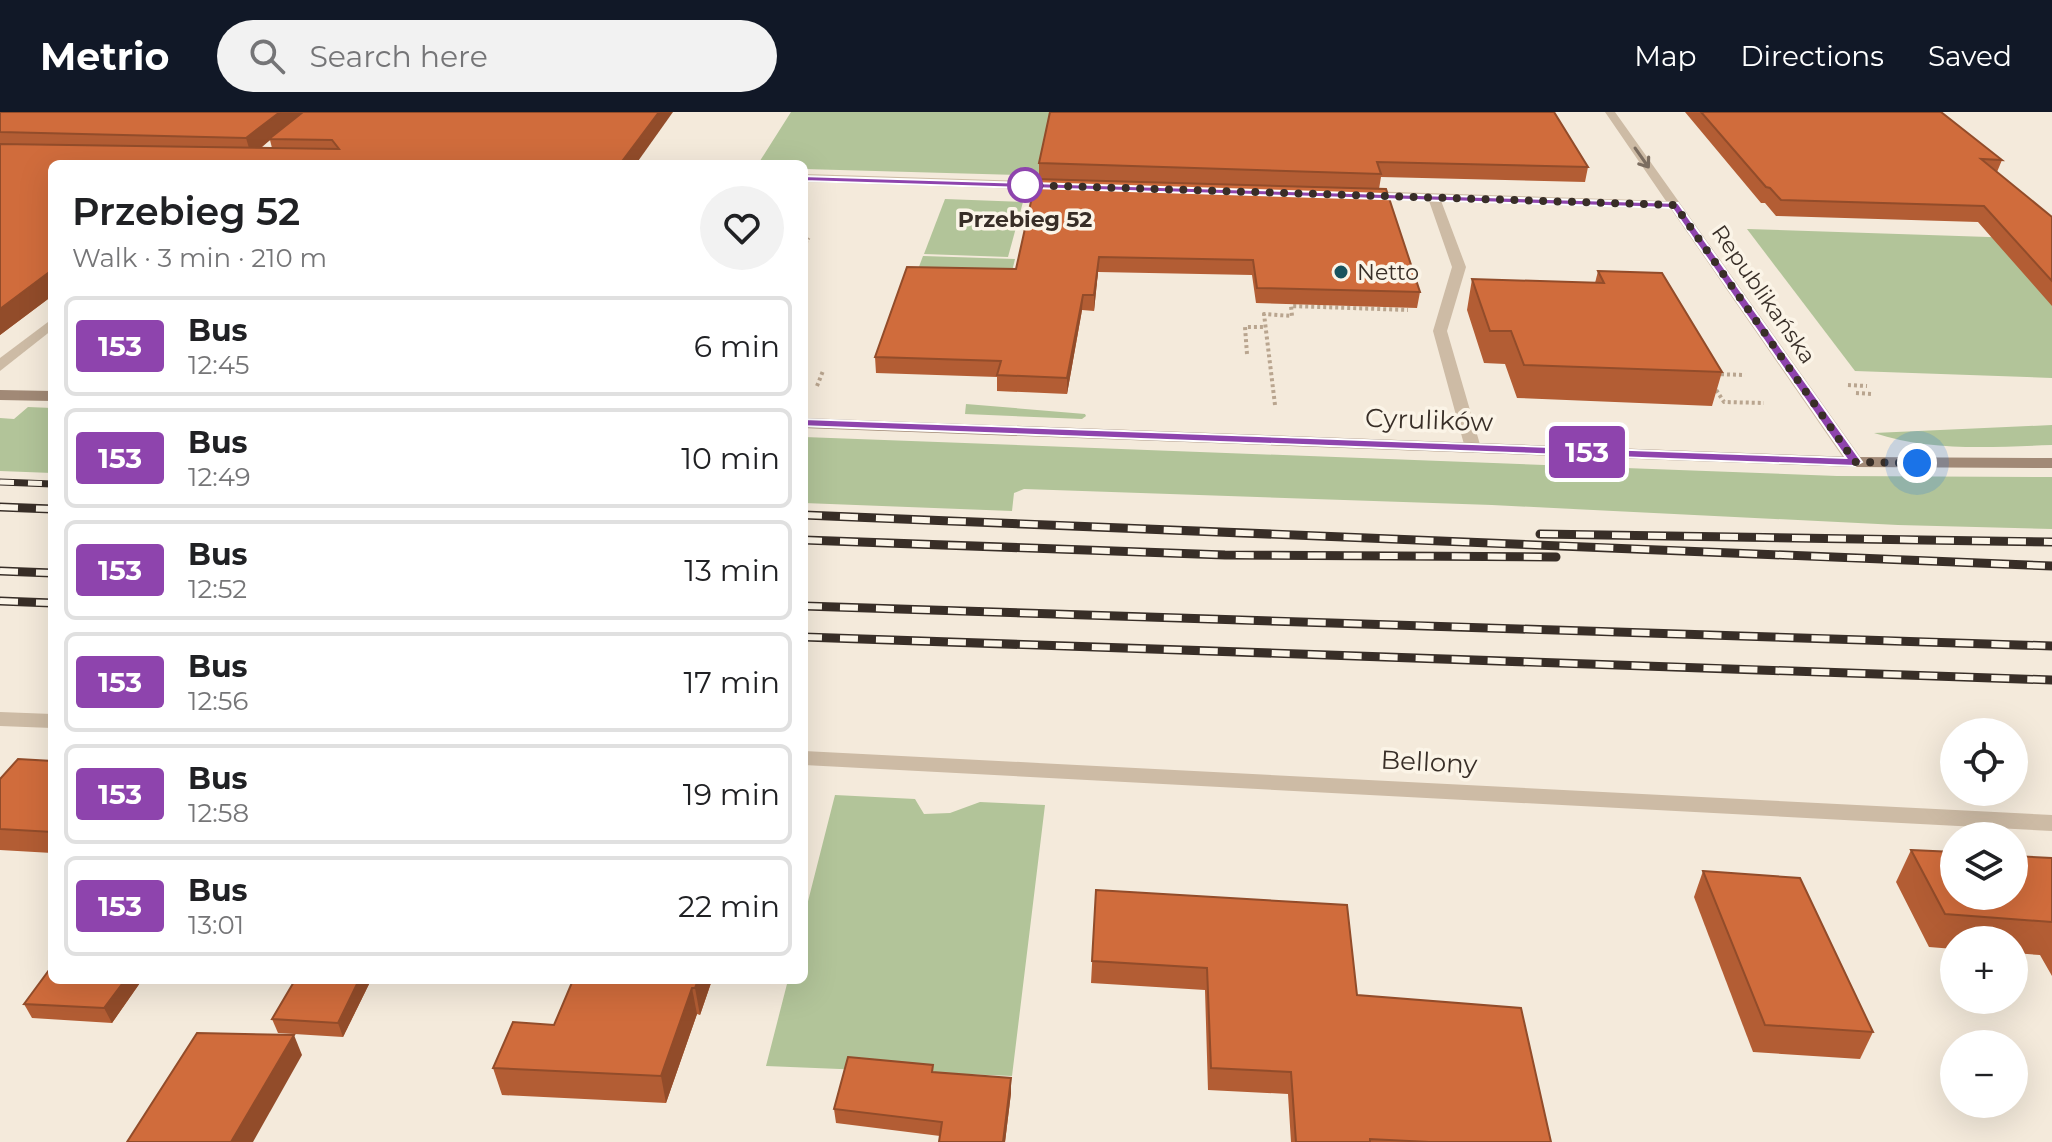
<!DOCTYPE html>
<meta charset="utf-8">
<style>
:root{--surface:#fff;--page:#f2f2f2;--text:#202124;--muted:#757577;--line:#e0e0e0;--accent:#111827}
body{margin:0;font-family:Montserrat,sans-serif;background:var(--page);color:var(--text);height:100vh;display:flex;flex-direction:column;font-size:30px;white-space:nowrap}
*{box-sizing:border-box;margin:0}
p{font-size:26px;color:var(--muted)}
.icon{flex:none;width:44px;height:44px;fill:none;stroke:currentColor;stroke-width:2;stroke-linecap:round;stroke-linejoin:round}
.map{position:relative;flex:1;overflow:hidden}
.details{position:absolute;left:48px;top:48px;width:760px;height:824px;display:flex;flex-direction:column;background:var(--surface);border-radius:12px;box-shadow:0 8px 32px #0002}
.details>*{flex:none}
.badge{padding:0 16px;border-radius:6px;font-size:28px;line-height:52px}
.tools{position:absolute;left:1940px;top:606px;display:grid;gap:16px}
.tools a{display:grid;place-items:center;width:88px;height:88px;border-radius:50%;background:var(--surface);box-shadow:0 8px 32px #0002;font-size:40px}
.you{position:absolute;width:40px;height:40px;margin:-20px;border:6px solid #fff;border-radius:50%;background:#1a73e8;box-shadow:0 0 0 12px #1a73e833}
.map>.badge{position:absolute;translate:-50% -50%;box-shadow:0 0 0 4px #fff}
.round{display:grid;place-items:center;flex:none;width:84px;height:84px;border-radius:42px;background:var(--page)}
.head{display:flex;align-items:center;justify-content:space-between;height:136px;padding:0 24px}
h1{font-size:38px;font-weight:600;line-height:60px}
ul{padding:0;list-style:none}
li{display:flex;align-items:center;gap:24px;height:100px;margin:0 16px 12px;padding:0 8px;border:4px solid var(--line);border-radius:12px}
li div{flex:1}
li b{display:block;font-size:30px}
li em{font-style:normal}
li .badge{min-width:88px;font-weight:700;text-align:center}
header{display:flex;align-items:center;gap:48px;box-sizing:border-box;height:112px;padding:0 40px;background:var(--accent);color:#fff}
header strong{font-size:38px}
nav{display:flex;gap:44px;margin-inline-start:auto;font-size:28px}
.search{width:560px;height:72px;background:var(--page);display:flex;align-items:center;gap:20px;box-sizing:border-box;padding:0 28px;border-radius:44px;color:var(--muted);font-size:30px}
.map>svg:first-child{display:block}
.green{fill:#b2c499}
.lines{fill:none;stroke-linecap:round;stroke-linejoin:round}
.path-far1{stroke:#b9a58f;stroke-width:3;stroke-dasharray:2 2;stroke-linecap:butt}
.path{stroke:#b9a58f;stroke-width:4;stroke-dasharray:3 3;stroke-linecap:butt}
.lane{fill:#cdbba5;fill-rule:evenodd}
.street{fill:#cdbba5;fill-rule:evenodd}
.secondary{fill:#a18976;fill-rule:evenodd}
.rail-far1-casing{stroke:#382e27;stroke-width:7}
.rail-casing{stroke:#382e27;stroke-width:9}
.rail-far1{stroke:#fbf4e7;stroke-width:5;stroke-dasharray:14;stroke-linecap:butt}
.rail{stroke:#fbf4e7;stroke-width:6;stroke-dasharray:18;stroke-linecap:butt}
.wall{fill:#b35d34;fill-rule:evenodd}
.shaded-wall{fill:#924c2a}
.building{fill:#d06c3c;stroke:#924c2a;stroke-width:2}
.oneway{stroke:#7b6d60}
.line{fill:#8e44ad;stroke:#fff;stroke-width:2}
.walk{stroke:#382e27;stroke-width:8;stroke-dasharray:0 14.4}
.stop-dot{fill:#fff;stroke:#8e44ad;stroke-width:4}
.poi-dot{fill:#19535e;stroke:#fbf4e7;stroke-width:3}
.labels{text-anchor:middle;stroke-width:7;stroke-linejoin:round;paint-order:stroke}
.far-stop-label{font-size:22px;font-weight:bold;fill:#382e27;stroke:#fbf4e7}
.far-poi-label{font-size:22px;fill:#382e27;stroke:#fbf4e7;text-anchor:start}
.far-street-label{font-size:22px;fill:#382e27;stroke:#fbf4e7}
.street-label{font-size:26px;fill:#382e27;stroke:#fbf4e7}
</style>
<header>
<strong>Metrio</strong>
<div class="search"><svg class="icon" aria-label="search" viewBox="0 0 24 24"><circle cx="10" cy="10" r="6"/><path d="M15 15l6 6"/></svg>Search here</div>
<nav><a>Map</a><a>Directions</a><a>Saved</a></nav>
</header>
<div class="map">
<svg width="2052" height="1030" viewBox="0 0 2052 1030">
<rect width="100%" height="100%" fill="#f4eadb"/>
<g class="green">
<polygon points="791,0 1076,0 1228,69 804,57 804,52 758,52"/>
<polygon points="945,87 1023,90 1008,145 924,142"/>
<polygon points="1747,117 2052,127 2052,266 1855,259"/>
<polygon points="923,144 1015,147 1009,172 914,168"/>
<polygon points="966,292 1085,302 1086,304 1082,307 965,302"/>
<polygon points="28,295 52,296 52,361 0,359 0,306 14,307"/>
<path d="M 2052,313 L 2052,333 C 1991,335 1932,340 1874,321 Z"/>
<polygon points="804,325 1837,364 2052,365 2052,417 1898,413 1492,393 1024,377 1014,381 1012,399 804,391"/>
<polygon points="835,683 915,687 924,702 950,701 980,690 1045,693 1012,964 766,954 788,868 804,868 804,805"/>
</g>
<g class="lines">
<polyline class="path-far1" points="804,134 809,126"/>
<g class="path">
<polyline points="1247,242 1245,215 1266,215"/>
<polyline points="1715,262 1745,263"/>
<polyline points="1713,273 1724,290 1764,291"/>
<polyline points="1848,273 1867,274"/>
<polyline points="817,274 823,259"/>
<polyline points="1856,281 1873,282"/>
<polyline points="1275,293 1264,202 1292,204 1291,194 1408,198"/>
</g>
<polygon class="lane" points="1434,82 1440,86 1466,155 1447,219 1481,336 1473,341 1465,336 1433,219 1452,155 1428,86"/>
<g class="street">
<polygon points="1605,0 1615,0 1861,346 1864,350 1861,354 1849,354 1671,97 1364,87 1358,83 1364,79 1666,89"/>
<polygon points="804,62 1060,70 1066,74 1060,78 804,70"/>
<polygon points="52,207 52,218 0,259 0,246"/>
<polygon points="0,600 52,602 52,616 0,614"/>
<polygon points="804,639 2052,703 2052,719 804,653"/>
</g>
<g class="secondary">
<polygon points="0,278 52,279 52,289 0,288"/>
<polygon points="804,306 1855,345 2052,346 2052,356 1855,355 804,316"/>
</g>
<g class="rail-far1-casing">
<polyline id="rail-far1" points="0,370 52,372"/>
</g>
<g class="rail-casing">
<g id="rail">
<polyline points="0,395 52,397"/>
<polyline points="804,403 2052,454"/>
<polyline points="1540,422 2052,430"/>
<polyline points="804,428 1225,443 1556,445"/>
<polyline points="0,459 52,461"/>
<polyline points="0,489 52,491"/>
<polyline points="804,494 2052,534"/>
<polyline points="804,525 2052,568"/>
</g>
</g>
<use href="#rail-far1" class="rail-far1"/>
<use href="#rail" class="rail"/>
</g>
<g class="wall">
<path d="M 0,0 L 636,52 L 52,52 L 52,184 L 0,223 ZM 270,28 L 272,36 L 261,36 Z"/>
<polygon points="1050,0 1588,55 1585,70 1381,65 1379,77 1420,180 1417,196 1256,191 1252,163 1098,160 1094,199 1082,198 1067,282 997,279 997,265 876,261 875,245 1016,157 1039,66 1039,51"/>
<polygon points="1685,0 1941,0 2002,48 1997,60 2052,105 2052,194 1978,110 1776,104 1765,91 1761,91"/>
<polygon points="1598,159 1722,260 1712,294 1517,286 1505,252 1484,251 1467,198 1472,167 1595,171"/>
<polygon points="52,649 52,741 0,738 0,667"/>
<polygon points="1911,738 2052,746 2052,864 2040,843 2014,841 2014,828 1954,828 1954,837 1929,835 1896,770"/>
<polygon points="1703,759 1873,920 1860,947 1753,940 1694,785"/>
<polygon points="1096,778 1357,883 1551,1030 1291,1030 1288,982 1208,978 1205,878 1091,871"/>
<polygon points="52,868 142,868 112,911 32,906 24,892"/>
<polygon points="371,868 343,925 278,921 272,907"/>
<polygon points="712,868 700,903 697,902 666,991 502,983 493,956 554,913"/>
<polygon points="933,960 1011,981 1005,1030 939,1030 940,1024 836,1011 834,997"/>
</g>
<g class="shaded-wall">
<polygon points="280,0 306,0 269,27 270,28 251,43 246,26"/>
<polygon points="659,0 673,0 636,52 620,52"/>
<polygon points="1099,145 1098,160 1094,199 1094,183"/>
<polygon points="52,158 52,184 0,223 0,197"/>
<polygon points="1083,183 1082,198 1067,282 1067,266"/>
<polygon points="125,868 142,868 112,911 104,896"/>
<polygon points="359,868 371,868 343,925 338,911"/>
<polygon points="698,868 712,868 700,903 695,876"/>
<polygon points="692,876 697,902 666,991 661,964"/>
<polygon points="294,923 302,943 253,1030 231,1030"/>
<polygon points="1011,966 1011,981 1005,1030 1003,1030"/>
</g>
<g class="building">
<polygon points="0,0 280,0 246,26 0,20"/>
<polygon points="303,0 659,0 620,52 52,52 52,158 0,197 0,32 339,37 332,28 269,27"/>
<polygon points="1050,0 1554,0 1588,55 1377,50 1381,62 1039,51"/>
<polygon points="1701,0 1941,0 2002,48 1981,47 2052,105 2052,169 1984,94 1781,88 1770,76 1766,75"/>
<polygon points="1036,67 1386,77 1420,180 1257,176 1253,148 1099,145 1094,183 1083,183 1067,266 997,263 1001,249 875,245 907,155 1016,157"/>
<polygon points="1598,159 1662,161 1722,260 1524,253 1511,219 1490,219 1472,167 1604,171"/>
<polygon points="18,647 52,649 52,720 0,717 0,667"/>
<polygon points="1911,738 1954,740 1954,784 2014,784 2014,744 2052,746 2052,810 1945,802"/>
<polygon points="1703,759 1800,766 1873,920 1765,913"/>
<polygon points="1096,778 1347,793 1357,883 1521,896 1551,1030 1429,1030 1370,1027 1370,1030 1296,1030 1291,960 1211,956 1207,856 1092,849"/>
<polygon points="52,854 52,868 125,868 104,896 24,892"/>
<polygon points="295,868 359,868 338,911 272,907"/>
<polygon points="573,868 698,868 695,876 692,876 661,964 493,956 513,910 554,913"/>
<polygon points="197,921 294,923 231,1030 127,1030"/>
<polygon points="848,945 933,953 932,960 1011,966 1003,1030 939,1030 942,1010 834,997"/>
</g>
<defs><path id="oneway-shaft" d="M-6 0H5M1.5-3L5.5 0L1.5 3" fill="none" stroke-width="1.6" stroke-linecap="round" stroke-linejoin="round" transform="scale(2)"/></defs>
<use class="oneway" href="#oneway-shaft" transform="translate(1642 46) rotate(55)"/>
<polygon class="line" points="801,64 1678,91 1862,350 1855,354 799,314 799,309 804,307 1846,346 1672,96 804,69"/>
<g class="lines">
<polyline class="walk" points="1025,73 1675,93 1855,350 1917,351"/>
</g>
<circle class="stop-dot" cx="1025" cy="73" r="16"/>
<circle class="poi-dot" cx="1341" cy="160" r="8"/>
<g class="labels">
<g class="far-stop-label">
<text x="1025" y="115">Przebieg 52</text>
</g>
<g class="far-poi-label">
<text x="1357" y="168">Netto</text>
</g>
<g class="far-street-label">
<text transform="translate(1764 182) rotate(55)" y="8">Republikańska</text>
</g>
<g class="street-label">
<text transform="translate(1429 308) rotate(2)" y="9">Cyrulików</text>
<text transform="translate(1429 650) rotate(3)" y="9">Bellony</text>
</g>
</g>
</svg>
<div class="tools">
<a><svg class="icon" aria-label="locate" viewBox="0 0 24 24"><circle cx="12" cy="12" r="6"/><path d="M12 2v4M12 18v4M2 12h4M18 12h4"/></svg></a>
<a><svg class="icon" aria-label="layers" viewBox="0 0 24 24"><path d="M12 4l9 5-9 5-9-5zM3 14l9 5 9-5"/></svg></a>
<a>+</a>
<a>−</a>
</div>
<div class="you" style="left:1917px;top:351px"></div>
<b class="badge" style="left:1587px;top:340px;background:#8e44ad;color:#fff">153</b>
<section class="details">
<div class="head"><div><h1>Przebieg 52</h1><p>Walk · 3 min · 210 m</p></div><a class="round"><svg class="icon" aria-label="heart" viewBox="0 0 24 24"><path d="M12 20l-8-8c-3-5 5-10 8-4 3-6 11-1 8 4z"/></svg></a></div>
<ul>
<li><span class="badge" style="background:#8e44ad;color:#fff">153</span><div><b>Bus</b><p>12:45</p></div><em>6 min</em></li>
<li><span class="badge" style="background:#8e44ad;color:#fff">153</span><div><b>Bus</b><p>12:49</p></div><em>10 min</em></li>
<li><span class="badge" style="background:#8e44ad;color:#fff">153</span><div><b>Bus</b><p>12:52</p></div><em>13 min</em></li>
<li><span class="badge" style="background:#8e44ad;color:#fff">153</span><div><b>Bus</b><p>12:56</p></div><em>17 min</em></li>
<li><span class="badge" style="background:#8e44ad;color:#fff">153</span><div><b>Bus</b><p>12:58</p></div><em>19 min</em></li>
<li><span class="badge" style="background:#8e44ad;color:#fff">153</span><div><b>Bus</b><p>13:01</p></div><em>22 min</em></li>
</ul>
</section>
</div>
